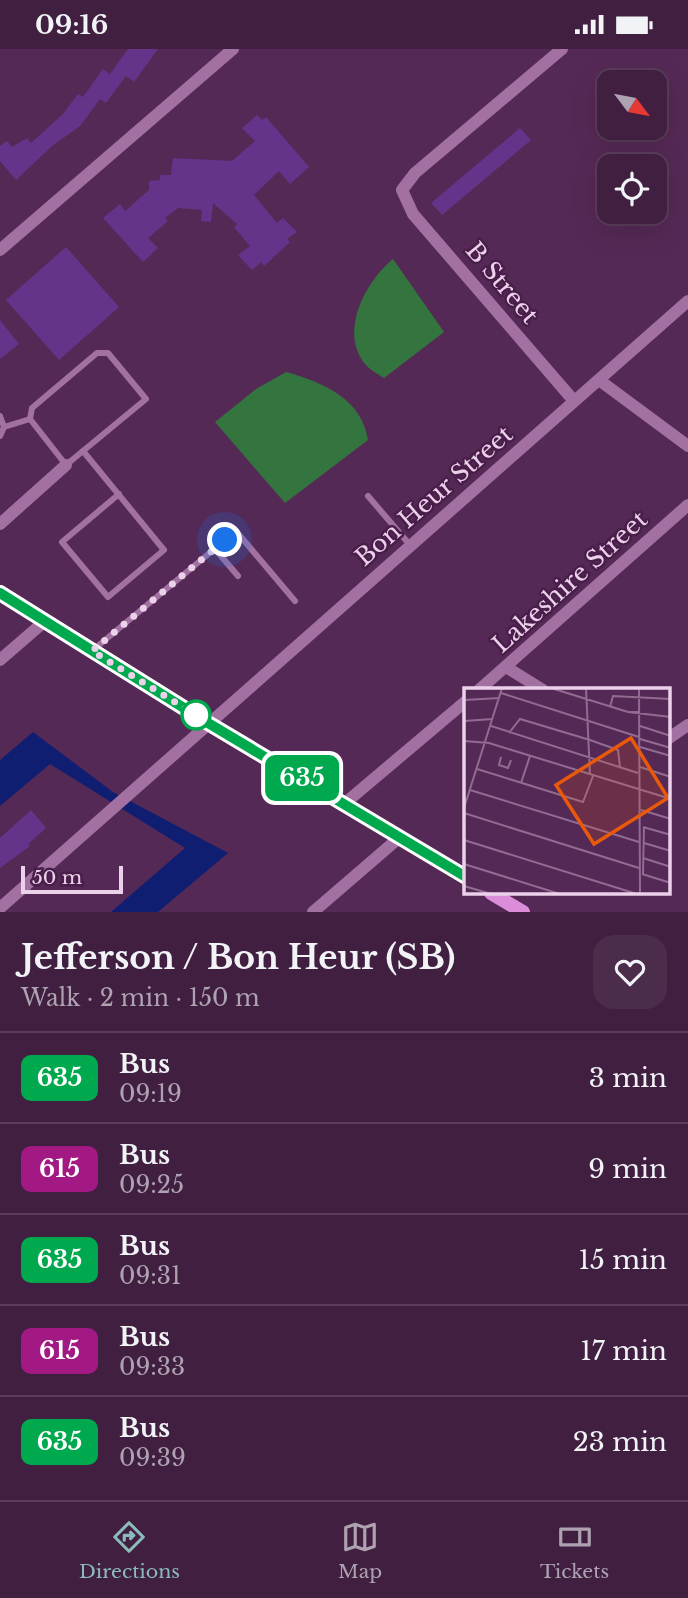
<!DOCTYPE html>
<meta charset="utf-8">
<style>
:root{--surface:#401f40;--page:#4b2c4b;--text:#f1f3f6;--muted:#aea2b1;--line:#593d59;--accent:#8bbbb9}
body{margin:0;font-family:"Libre Baskerville",serif;background:var(--page);color:var(--text);height:100vh;display:flex;flex-direction:column;font-size:26px;white-space:nowrap}
*{box-sizing:border-box;margin:0}
p{font-size:23px;color:var(--muted)}
.icon{flex:none;width:38px;height:38px;fill:none;stroke:currentColor;stroke-width:2;stroke-linecap:round;stroke-linejoin:round}
.map{position:relative;height:863px;overflow:hidden}
.side{display:flex;flex-direction:column;background:var(--surface);flex:1}
.side>*{flex:none}
.badge{padding:0 14px;border-radius:10px;font-size:24px;line-height:46px}
.needle{width:46px;rotate:122deg}
.buttons{position:absolute;left:597px;top:21px;display:grid;gap:14px}
.buttons a{display:grid;place-items:center;width:70px;height:70px;border-radius:14px;background:var(--surface);box-shadow:0 7px 28px #0002,0 0 0 2px var(--line);font-size:35px}
.scale{position:absolute;left:21px;bottom:18px;width:102px;box-sizing:border-box;padding-left:7px;border:4px solid #ecd1eb;border-top:0;font-size:19px;line-height:24px;white-space:nowrap;color:#ecd1eb;-webkit-text-stroke:5px #4a1e4a;paint-order:stroke}
.you{position:absolute;width:35px;height:35px;margin:-18px;border:5px solid #fff;border-radius:50%;background:#1a73e8;box-shadow:0 0 0 10px #1a73e833}
.map>.badge{position:absolute;translate:-50% -50%;box-shadow:0 0 0 4px #fff}
.round{display:grid;place-items:center;flex:none;width:74px;height:74px;border-radius:21px;background:var(--page)}
.headline{display:flex;align-items:center;justify-content:space-between;height:119px;padding:0 21px}
h1{font-size:33px;font-weight:700;line-height:52px}
ul{padding:0;list-style:none}
li{display:flex;align-items:center;gap:21px;height:91px;padding:0 21px;border-top:2px solid var(--line)}
li div{flex:1}
li b{display:block;font-size:26px}
li em{font-style:normal}
li .badge{min-width:77px;font-weight:700;text-align:center}
.status{display:flex;justify-content:space-between;align-items:center;height:49px;padding:0 35px;background:var(--surface);direction:ltr}
.status svg{height:19px;fill:currentColor}
.tab-bar{display:flex;justify-content:space-around;align-items:center;height:98px;border-top:2px solid var(--line);background:var(--surface);font-size:19px;color:var(--muted)}
.tab-bar a{display:grid;justify-items:center;gap:4px}
.tab-bar .on{color:var(--accent)}
.map>svg:first-child{display:block}
.green{fill:#34743f}
.water{fill:#0f1e71}
.building{fill:#64348a}
.lines{fill:none;stroke-linecap:round;stroke-linejoin:round}
.service{stroke:#a271a1;stroke-width:6}
.minor{stroke:#a271a1;stroke-width:12}
.secondary{stroke:#db8dd9;stroke-width:14}
.line-casing{stroke:#fff;stroke-width:16}
.line{stroke:#00a94e;stroke-width:10}
.walk{stroke:#ecd1eb;stroke-width:7;stroke-dasharray:0 12.6}
.stop-dot{fill:#fff;stroke:#00a94e;stroke-width:3.5}
.labels{text-anchor:middle;stroke-width:5;stroke-linejoin:round;paint-order:stroke}
.street-label{font-size:24px;fill:#ecd1eb;stroke:#4a1e4a}
.inset-road{fill:none;stroke:#916c91;stroke-width:2}
.view{fill:#e8590c;fill-opacity:0.15;stroke:#e8590c;stroke-width:3.5}
.inset-edge{fill:none;stroke:#ecd1eb;stroke-width:3.5}
</style>
<div class="status"><b>09:16</b><svg viewBox="0 0 49 12"><path d="M0 12V9h3v3zM5 12V6h3v6zM10 12V3h3v9zM15 12V0h3v12zM26 1h20v11H26zM47 4h2v5h-2z"/></svg></div>
<div class="map">
<svg width="688" height="863" viewBox="0 0 688 863">
<rect width="100%" height="100%" fill="#552955"/>
<g class="green">
<path d="M 393,210 L 444,283 L 384,329 C 378,325 370,321 366,316 C 338,283 366,232 393,210 Z"/>
<path d="M 286,323 C 324,334 361,349 368,391 L 285,454 L 215,373 L 256,340 Z"/>
</g>
<polygon class="water" points="33,683 113,743 228,804 158,863 111,863 185,799 50,715 0,757 0,711"/>
<g class="building">
<polygon points="128,0 158,0 134,33 126,27 106,54 100,50 80,77 52,97 16,131 0,112 0,97 7,92 12,98 27,89 31,94 63,65 78,45 83,48 103,20 110,25"/>
<polygon points="257,66 262,71 266,68 309,118 290,135 279,122 254,146 277,174 283,169 297,183 287,190 290,193 264,217 261,213 252,221 238,206 250,197 234,178 237,175 213,154 211,173 201,172 202,161 178,159 165,169 168,172 148,189 158,199 143,213 103,169 120,155 125,162 149,141 149,132 160,131 160,126 171,126 173,109 232,112 255,92 242,79"/>
<polygon points="520,79 531,91 442,166 431,154"/>
<polygon points="66,198 119,258 59,311 6,251"/>
<polygon points="0,271 19,295 0,310"/>
<polygon points="31,761 46,779 28,795 30,797 0,819 0,789"/>
</g>
<g class="lines">
<g class="service">
<polygon points="97,304 108,304 146,350 66,416 30,370 32,359"/>
<polyline points="0,367 4,378 0,387"/>
<polyline points="4,378 30,370"/>
<polyline points="83,402 164,501 108,548 62,493 119,445"/>
<polyline points="368,447 410,496"/>
<polyline points="215,500 238,527"/>
<polyline points="93,601 236,482 295,552"/>
</g>
<g class="minor">
<polyline points="562,0 415,124 402,141 413,165 574,352"/>
<polyline points="0,201 233,0"/>
<polyline points="599,331 688,397"/>
<polyline points="0,475 66,416"/>
<polyline points="0,611 45,572"/>
<polyline points="506,618 543,641"/>
<polyline points="479,641 688,456"/>
<polyline points="669,689 688,676"/>
<polyline points="344,755 466,652"/>
<polyline points="0,859 688,252"/>
<polyline points="313,863 400,788"/>
</g>
<g class="secondary">
<polyline points="0,543 209,674 466,828"/>
<polyline points="491,844 523,863"/>
</g>
</g>
<g class="lines">
<g class="line-casing">
<polyline id="line" points="0,544 208,674 466,828"/>
</g>
<use href="#line" class="line"/>
<polyline class="walk" points="196,666 92,602 225,491"/>
</g>
<circle class="stop-dot" cx="196" cy="666" r="14"/>
<g class="labels">
<g class="street-label">
<text transform="translate(502 234) rotate(50)" y="8">B Street</text>
<text transform="translate(434 447) rotate(-41)" y="8">Bon Heur Street</text>
<text transform="translate(570 533) rotate(-42)" y="8">Lakeshire Street</text>
</g>
</g>
<g transform="translate(464 639)">
<rect width="206" height="206" fill="#552955"/>
<path class="inset-road" d="M 87,0 L 164,24M 122,0 L 126,87M 175,0 L 176,206M 37,5 L 175,49M 0,12 L 36,10M 146,19 L 149,8 L 207,11M 175,24 L 164,24 L 207,29M 0,33 L 29,31M 27,38 L 174,85M 176,38 L 207,48M 45,45 L 56,31 L 126,52 L 154,62 L 156,79M 176,51 L 207,60M 0,53 L 25,55 L 207,111M 176,59 L 207,68M 37,69 L 35,77 L 44,80 L 47,72M 176,79 L 207,89M 13,81 L 119,114 L 129,88M 57,95 L 66,68M 6,102 L 175,154M 0,120 L 38,0M 177,122 L 207,131M 0,125 L 175,180M 179,139 L 207,147M 0,152 L 173,206M 180,155 L 207,163M 179,170 L 207,179M 0,176 L 96,206M 178,186 L 207,195M 179,186 L 180,139M 0,198 L 27,206"/>
<path class="view" d="M 167,50 L 204,110 L 130,156 L 92,97 Z"/>
<rect width="206" height="206" class="inset-edge"/>
</g>
</svg>
<div class="buttons">
<a><svg class="needle" viewBox="-14 -14 28 28"><path d="M0-13l5 13h-10z" fill="#e53935"/><path d="M0 13l5-13h-10z" fill="#aea2b1"/></svg></a>
<a><svg class="icon" aria-label="locate" viewBox="0 0 24 24"><circle cx="12" cy="12" r="6"/><path d="M12 2v4M12 18v4M2 12h4M18 12h4"/></svg></a>
</div>
<div class="scale">50 m</div>
<div class="you" style="left:225px;top:491px"></div>
<b class="badge" style="left:302px;top:729px;background:#00a94e;color:#fff">635</b>
</div>
<section class="side">
<div class="headline"><div><h1>Jefferson / Bon Heur (SB)</h1><p>Walk · 2 min · 150 m</p></div><a class="round"><svg class="icon" aria-label="heart" viewBox="0 0 24 24"><path d="M12 20l-8-8c-3-5 5-10 8-4 3-6 11-1 8 4z"/></svg></a></div>
<ul>
<li><span class="badge" style="background:#00a94e;color:#fff">635</span><div><b>Bus</b><p>09:19</p></div><em>3 min</em></li>
<li><span class="badge" style="background:#a31984;color:#fff">615</span><div><b>Bus</b><p>09:25</p></div><em>9 min</em></li>
<li><span class="badge" style="background:#00a94e;color:#fff">635</span><div><b>Bus</b><p>09:31</p></div><em>15 min</em></li>
<li><span class="badge" style="background:#a31984;color:#fff">615</span><div><b>Bus</b><p>09:33</p></div><em>17 min</em></li>
<li><span class="badge" style="background:#00a94e;color:#fff">635</span><div><b>Bus</b><p>09:39</p></div><em>23 min</em></li>
</ul>
</section>
<nav class="tab-bar">
<a class="on"><svg class="icon" aria-label="directions" viewBox="0 0 24 24"><path d="M12 3l9 9-9 9-9-9zM9 14v-3h6M13 9l2 2-2 2"/></svg>Directions</a>
<a><svg class="icon" aria-label="map" viewBox="0 0 24 24"><path d="M3 6l6-2 6 2 6-2v14l-6 2-6-2-6 2zM9 4v14M15 6v14"/></svg>Map</a>
<a><svg class="icon" aria-label="tickets" viewBox="0 0 24 24"><path d="M3 7h18v10H3zM15 7v10"/></svg>Tickets</a>
</nav>
